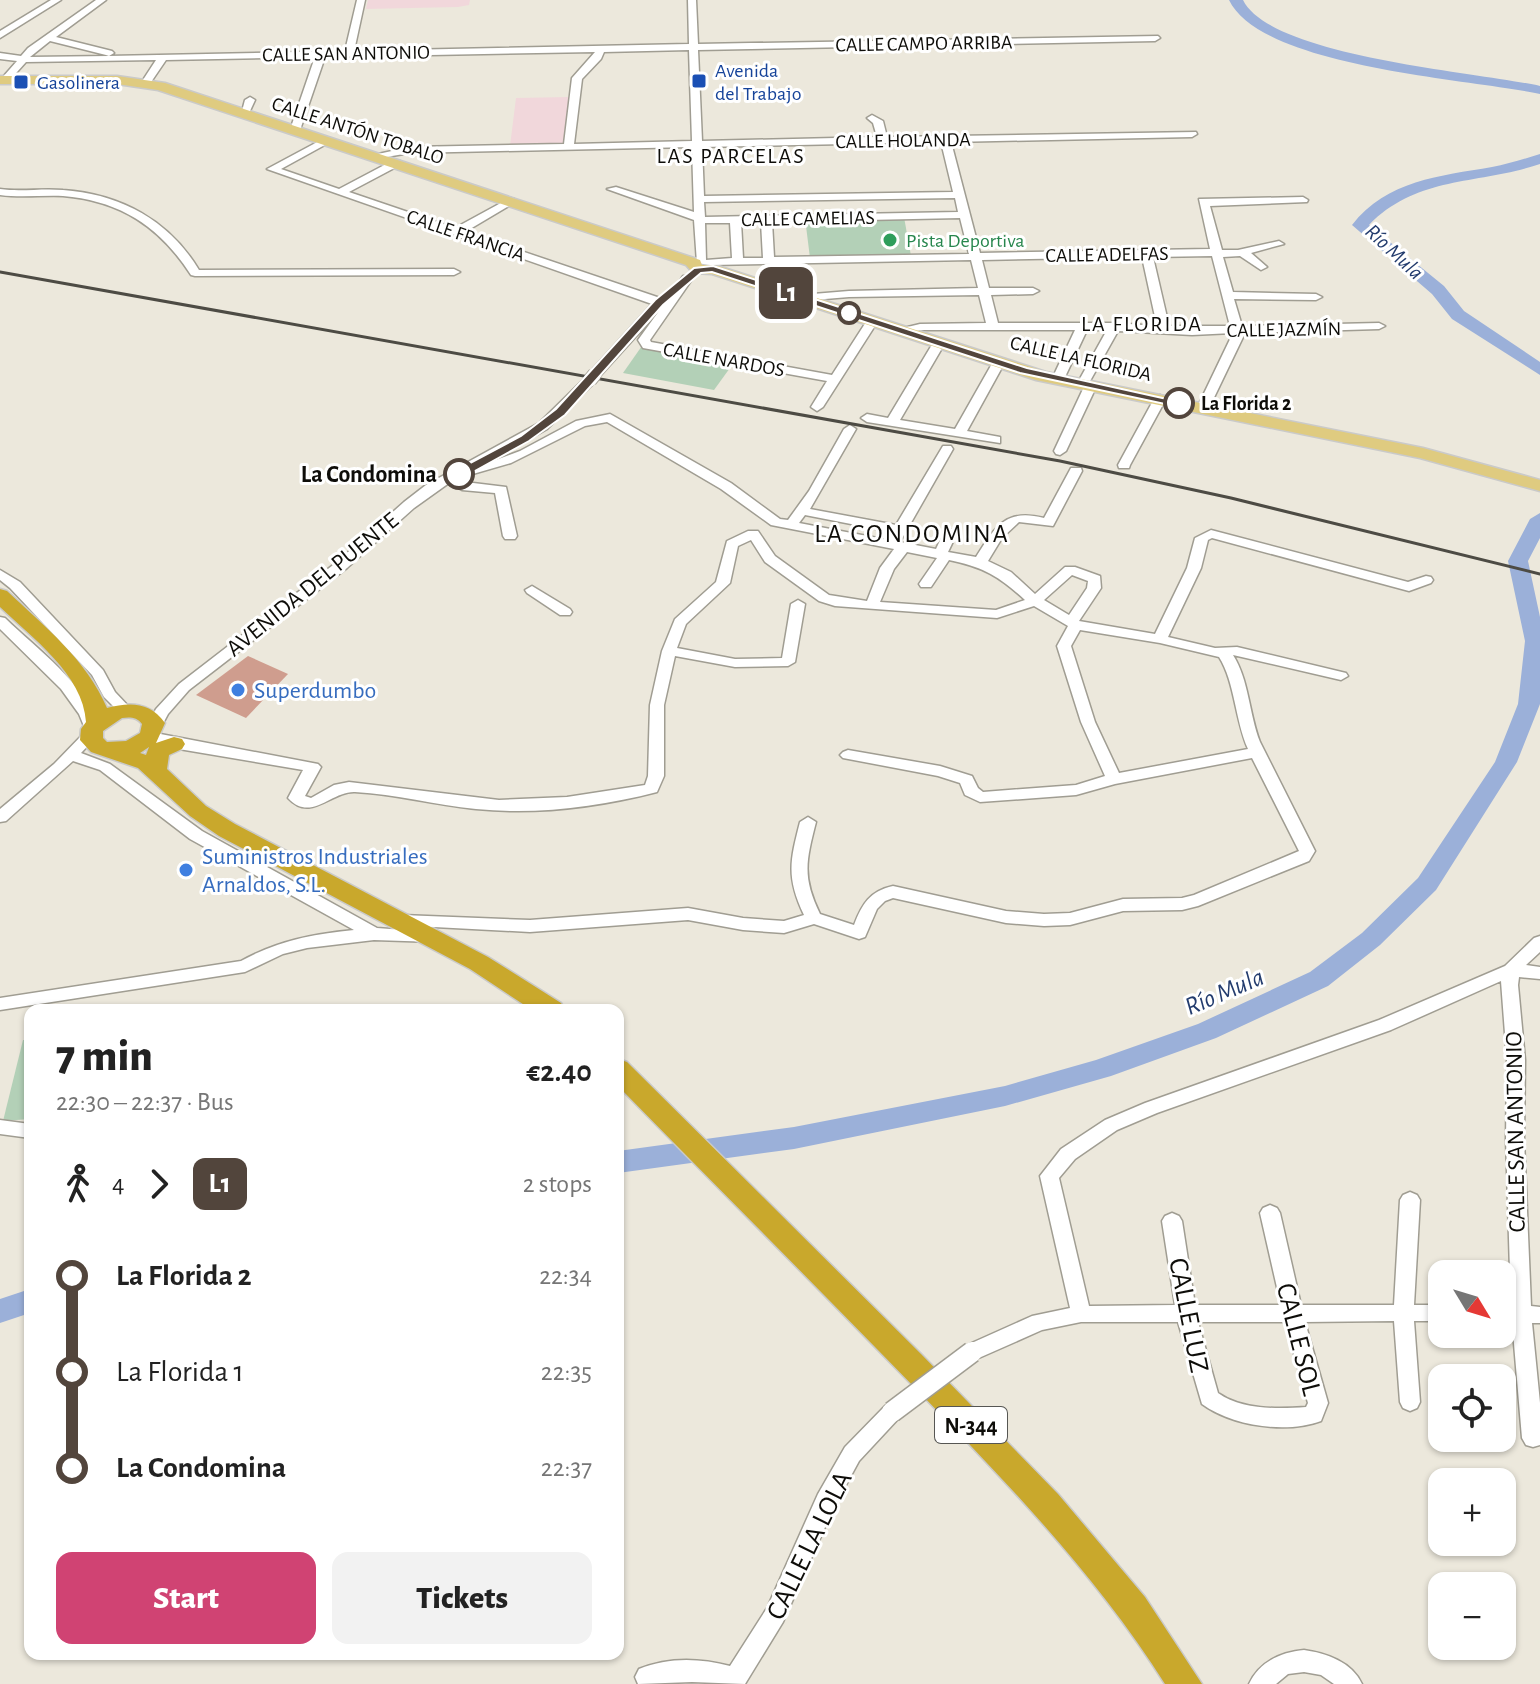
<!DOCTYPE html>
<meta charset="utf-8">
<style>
:root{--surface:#fff;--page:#f2f2f2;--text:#222;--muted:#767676;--accent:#d04373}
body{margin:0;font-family:"Alegreya Sans",sans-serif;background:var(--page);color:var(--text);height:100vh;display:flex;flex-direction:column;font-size:30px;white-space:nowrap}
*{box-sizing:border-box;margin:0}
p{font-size:26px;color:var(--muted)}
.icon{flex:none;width:44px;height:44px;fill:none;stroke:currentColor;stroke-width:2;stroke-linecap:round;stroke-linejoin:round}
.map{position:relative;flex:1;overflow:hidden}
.panel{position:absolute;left:24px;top:1004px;width:600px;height:656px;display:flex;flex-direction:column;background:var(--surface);border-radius:16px;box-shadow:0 2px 6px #0004}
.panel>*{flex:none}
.badge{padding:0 16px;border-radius:12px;font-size:28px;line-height:52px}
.needle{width:52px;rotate:128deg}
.tools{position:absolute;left:1428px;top:1260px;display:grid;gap:16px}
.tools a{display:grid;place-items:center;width:88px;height:88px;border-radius:16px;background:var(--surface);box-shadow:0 2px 6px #0004;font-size:40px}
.map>.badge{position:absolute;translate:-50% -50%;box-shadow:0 0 0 4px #fff}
.legs{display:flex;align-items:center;gap:12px;height:88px;padding:0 32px;font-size:26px}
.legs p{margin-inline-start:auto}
.head{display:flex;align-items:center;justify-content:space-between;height:136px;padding:0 32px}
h1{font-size:44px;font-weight:800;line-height:60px}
.action{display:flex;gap:16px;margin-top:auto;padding:16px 32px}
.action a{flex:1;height:92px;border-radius:16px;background:var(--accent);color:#fff;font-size:32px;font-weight:800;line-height:92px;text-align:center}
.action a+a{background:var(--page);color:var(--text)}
ul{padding:0 32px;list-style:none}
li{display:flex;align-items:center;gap:28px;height:96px;font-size:30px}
li i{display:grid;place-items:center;width:12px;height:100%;margin:0 10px;background:currentColor}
li i::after{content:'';width:20px;height:20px;margin:-10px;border:6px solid;border-radius:50%;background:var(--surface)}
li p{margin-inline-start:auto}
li:first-child i{background:linear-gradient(#0000 50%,currentColor 0)}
li:last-child i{background:linear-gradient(currentColor 50%,#0000 0)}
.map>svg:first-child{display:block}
.education{fill:#f1d7db}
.green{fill:#b3d0b7}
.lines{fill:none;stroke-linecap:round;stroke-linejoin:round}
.river{fill:#9bb0d9;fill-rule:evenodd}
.building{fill:#cf9d8e}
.minor-casing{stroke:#a09d92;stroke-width:3}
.major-casing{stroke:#cacac9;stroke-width:3}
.highway-casing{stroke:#cacac9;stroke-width:3}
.minor{fill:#fff;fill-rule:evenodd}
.major{fill:#dfcb80;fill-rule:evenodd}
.highway{fill:#c9a82c;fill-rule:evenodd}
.rail{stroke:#4d4b44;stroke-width:3}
.minor-bridge-far1-casing{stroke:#a09d92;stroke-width:15;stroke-linecap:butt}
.minor-bridge-casing{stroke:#a09d92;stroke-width:23;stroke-linecap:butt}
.minor-bridge-far1{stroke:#fff;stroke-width:13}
.minor-bridge{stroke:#fff;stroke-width:20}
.line-1{fill:#52453c;stroke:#fff;stroke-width:2}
.transit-dot{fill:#1a4fb4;stroke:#fff;stroke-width:3}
.leisure-dot{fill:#2e9e5b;stroke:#fff;stroke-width:3}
.stop-1-dot{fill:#fff;stroke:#52453c;stroke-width:4}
.shop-dot{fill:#3f7fe0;stroke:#fff;stroke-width:3}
.labels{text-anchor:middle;stroke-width:6;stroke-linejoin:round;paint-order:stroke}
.far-street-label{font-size:20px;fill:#0e0d09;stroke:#fff}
.far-transit-label{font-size:20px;fill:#164399;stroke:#fff;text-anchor:start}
.far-leisure-label{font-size:20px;fill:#27864d;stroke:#fff;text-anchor:start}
.far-stop-label{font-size:20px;font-weight:bold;fill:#0e0d09;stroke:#fff;text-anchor:start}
.far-neighbourhood-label{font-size:22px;letter-spacing:2px;fill:#0e0d09;stroke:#fff}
.far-water-label{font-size:22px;font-style:italic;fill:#233c6e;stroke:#fff}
.shield{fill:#fff;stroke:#565653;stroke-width:2}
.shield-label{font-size:22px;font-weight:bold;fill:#0e0d09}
.stop-label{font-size:24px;font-weight:bold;fill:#0e0d09;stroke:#fff;text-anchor:end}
.street-label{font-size:24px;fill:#0e0d09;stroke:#fff}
.shop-label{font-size:24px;fill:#366cbe;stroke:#fff;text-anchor:start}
.neighbourhood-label{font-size:26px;letter-spacing:2px;fill:#0e0d09;stroke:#fff}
.water-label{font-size:26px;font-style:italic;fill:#233c6e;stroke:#fff}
.near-street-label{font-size:28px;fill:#0e0d09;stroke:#fff}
</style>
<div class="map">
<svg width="1540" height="1684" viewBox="0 0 1540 1684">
<rect width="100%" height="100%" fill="#ece8dc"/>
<g class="education">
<polygon points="368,0 470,0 469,5 458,7 366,9"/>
<polygon points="569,97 566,143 510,146 516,98"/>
</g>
<g class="green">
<polygon points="904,217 911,256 810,258 805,218"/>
<polygon points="644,343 735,361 714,390 623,373"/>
<polygon points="23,1040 30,1040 30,1119 3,1121"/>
</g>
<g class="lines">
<g class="river">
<path d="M 1229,0 L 1243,0 C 1271,57 1478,72 1540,86 L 1540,94 C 1470,79 1262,68 1229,0 Z"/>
<path d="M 1540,154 L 1540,164 C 1479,185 1418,175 1369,225 L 1444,286 L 1464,311 L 1540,362 L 1540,375 L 1452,319 L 1432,294 L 1352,225 C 1387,180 1440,176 1492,167 C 1508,164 1524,159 1540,154 Z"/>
<polygon points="1540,513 1540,538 1528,561 1540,617 1540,704 1517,762 1436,890 1380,945 1328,986 1216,1038 1111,1076 1005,1106 794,1149 618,1173 618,1151 794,1127 1005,1086 1096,1060 1198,1024 1310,972 1362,933 1418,878 1495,762 1518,704 1525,641 1508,561 1530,519"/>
<polygon points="30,1289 30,1313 0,1323 0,1299"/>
</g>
</g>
<polygon class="building" points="248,656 288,674 246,718 196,695"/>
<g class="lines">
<g class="minor-casing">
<g id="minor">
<polygon points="51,0 61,0 0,38 0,31"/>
<path d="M 96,0 L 106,0 L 56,37 L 112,51 L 114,53 L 109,56 L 345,51 L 357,0 L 365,0 L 354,51 L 689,44 L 688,0 L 696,0 L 698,44 L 1158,36 L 1160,38 L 1155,41 L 698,50 L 702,141 L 877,137 L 873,123 L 867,118 L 872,115 L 883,121 L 887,137 L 1196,132 L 1197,134 L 1192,137 L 951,142 L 980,253 L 1210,249 L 1199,199 L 1303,197 L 1308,200 L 1307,202 L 1210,206 L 1222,250 L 1238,250 L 1279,241 L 1284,244 L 1251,253 L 1267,267 L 1261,270 L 1240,256 L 1223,257 L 1233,292 L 1316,294 L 1322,297 L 1316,300 L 1234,299 L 1242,326 L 1379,323 L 1385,326 L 1379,329 L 1245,333 L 1209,408 L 1203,412 L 1197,408 L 1233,333 L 1192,335 L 1118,331 L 1090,381 L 1097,385 L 1066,451 L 1060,455 L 1056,454 L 1054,451 L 1084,387 L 1077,384 L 1107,330 L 1087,330 L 1064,379 L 1058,383 L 1052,379 L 1075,330 L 920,330 L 901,334 L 895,330 L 920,324 L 986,323 L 979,295 L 849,297 L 801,301 L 795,298 L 801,295 L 849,291 L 978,288 L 971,260 L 710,265 L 697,263 L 694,220 L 607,189 L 616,187 L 694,212 L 692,147 L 410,153 L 374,159 L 369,156 L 410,147 L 564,144 L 572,78 L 595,52 L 325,57 L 300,130 L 295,133 L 290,130 L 315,57 L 166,60 L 149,85 L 146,86 L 141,83 L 156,60 L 26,62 L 8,82 L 2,82 L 2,78 L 17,61 L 0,59 L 0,53 L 21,56 L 28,48 ZM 50,41 L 106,55 L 109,56 L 30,57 ZM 689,50 L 692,141 L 574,144 L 582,79 L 601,59 L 604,52 ZM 941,142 L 953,192 L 704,196 L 702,147 ZM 955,198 L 958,212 L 705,217 L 704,202 ZM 960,218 L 969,254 L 774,257 L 772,222 ZM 741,222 L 761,222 L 763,258 L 743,258 ZM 705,223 L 730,223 L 732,258 L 706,260 ZM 1212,256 L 1230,326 L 1169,326 L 1153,257 ZM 1142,257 L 1157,326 L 1115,323 L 998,323 L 991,295 L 1033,294 L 1039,291 L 1033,288 L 989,288 L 982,260 Z"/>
<polygon points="250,97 255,100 249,113 241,115 245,100"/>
<path d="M 323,139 L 332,141 L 281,169 L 339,189 L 392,161 L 400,161 L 400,165 L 349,192 L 455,228 L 510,198 L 514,199 L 514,203 L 465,232 L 666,300 L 683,276 L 691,276 L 693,278 L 650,340 L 651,342 L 832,375 L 868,319 L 878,321 L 823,407 L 817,411 L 811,407 L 827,381 L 643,348 L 638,340 L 659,311 L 599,377 L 594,377 L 594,383 L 547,429 L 485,464 L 520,451 L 576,421 L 610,414 L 731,483 L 780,519 L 788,520 L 809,491 L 844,429 L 850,425 L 856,429 L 810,509 L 896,525 L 943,446 L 951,446 L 953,449 L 900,542 L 936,549 L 945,530 L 950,529 L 957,533 L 948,552 L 976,557 C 995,527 1005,508 1044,518 L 1071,468 L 1081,468 L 1082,471 L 1053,526 L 1019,522 L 1002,538 L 988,561 L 1011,572 L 1035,594 L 1065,567 L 1075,567 L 1100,576 L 1101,588 L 1079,621 L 1155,634 L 1187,568 L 1195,538 L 1211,530 L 1408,582 L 1426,576 L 1431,577 L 1433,580 L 1431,583 L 1409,591 L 1212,538 L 1208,540 L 1201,568 L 1168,637 L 1215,648 L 1237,647 L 1346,673 L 1348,676 L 1341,680 L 1233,655 C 1249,680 1249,714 1260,742 L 1315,851 L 1309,861 L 1198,906 L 1182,910 L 1123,911 L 1070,925 L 1044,926 L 1006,923 L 893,898 L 885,901 L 877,909 L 865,937 L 859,939 L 814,924 L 784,933 L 743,930 L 688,920 L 530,932 L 396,925 L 394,921 L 402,915 L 530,920 L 688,908 L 743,918 L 784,921 L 804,915 C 786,877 790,861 800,822 L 808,817 L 816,822 C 806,861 802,877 820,914 L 854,925 C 862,904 870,891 893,886 L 1006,911 L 1044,914 L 1070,913 L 1123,899 L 1182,898 L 1194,895 L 1299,851 L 1252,758 L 1115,784 L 1076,795 L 980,802 L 965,795 L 960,783 L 938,776 L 843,758 L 840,755 L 843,752 L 848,750 L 940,766 L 972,776 L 978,788 L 983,792 L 1076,785 L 1105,776 L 1081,722 L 1057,646 L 1068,626 L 1034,606 L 997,618 L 835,606 L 819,601 L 765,562 L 751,540 L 738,546 L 730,583 L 686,624 L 677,648 L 735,659 L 782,658 L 791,604 L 798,600 L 805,604 L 795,662 L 788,666 L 735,667 L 675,656 L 664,705 L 664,776 L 657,792 C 599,807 536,815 476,809 C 435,805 396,794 355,792 C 331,791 311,823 288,798 L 303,770 L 161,746 L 145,740 L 142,737 L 150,732 L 318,764 L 321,767 L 305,796 L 311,798 L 334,785 L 349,782 L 499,800 L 567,797 L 645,785 L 648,776 L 650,705 L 662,651 L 675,619 L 716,582 L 727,541 L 748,531 L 758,531 L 775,556 L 829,595 L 867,601 L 880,568 L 894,549 L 771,525 L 721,489 L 607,422 L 585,426 L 511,463 L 459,478 L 465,482 L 506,487 L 517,536 L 515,539 L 505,539 L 503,536 L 495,493 L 462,490 L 449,483 L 414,508 L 347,568 L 189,690 L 168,714 L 159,731 L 149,731 L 146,728 L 156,709 L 179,684 L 337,562 L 404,502 L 426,485 L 539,423 L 586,377 L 591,377 L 591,371 L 652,304 L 267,169 ZM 805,515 L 892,532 L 888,540 L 799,523 ZM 907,552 L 937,558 L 919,584 L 921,587 L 931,587 L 949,560 C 983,567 999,576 1025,600 L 996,610 L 880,602 L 894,569 ZM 1072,575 L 1088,581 L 1087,588 L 1069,615 L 1044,600 ZM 1080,630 L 1160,643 L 1219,657 C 1235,682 1235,720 1248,749 L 1119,773 L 1095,722 L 1071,646 Z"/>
<path d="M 0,189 C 21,192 42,188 63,190 C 120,194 169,220 199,270 L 454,269 L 460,272 L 454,275 L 195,276 L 191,275 C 160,227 121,201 63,196 C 42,195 21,198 0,195 Z"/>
<polygon points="939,339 945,343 900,420 955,429 993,362 999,358 1005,362 967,431 1000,437 1000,443 867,422 861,418 867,414 888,418 933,343"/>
<polygon points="1160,395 1166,399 1130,465 1129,468 1119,468 1118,465 1154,399"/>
<polygon points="0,570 20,582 103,670 115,692 133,711 131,714 121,714 104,697 92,675 10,588 0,580"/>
<polygon points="532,586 570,609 572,612 570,615 560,615 527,593 525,590"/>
<path d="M 0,617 L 5,618 C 39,651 83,681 99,728 L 95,732 L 98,735 L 81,753 L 110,764 L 202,831 L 377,928 L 429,932 L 435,934 L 437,938 L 435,942 L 374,940 L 307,948 L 283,954 L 245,972 L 0,1010 L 0,998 L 241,961 C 277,941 313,934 354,930 L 190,839 L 100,770 L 73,761 L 6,821 L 0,822 L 0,809 L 54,764 L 86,731 L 79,714 L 61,689 L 0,629 Z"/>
<path d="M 1540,936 L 1540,952 L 1526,965 L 1540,967 L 1540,979 L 1519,977 L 1518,985 L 1525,1060 L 1524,1139 L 1531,1306 L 1540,1307 L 1540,1323 L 1532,1323 L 1540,1403 L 1540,1445 L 1533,1447 L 1526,1445 L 1522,1438 L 1512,1320 L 1502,1319 L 1502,1303 L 1511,1304 L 1506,1139 L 1507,1060 L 1501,981 L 1391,1030 L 1157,1113 L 1117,1130 L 1075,1159 L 1059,1178 L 1089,1306 L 1175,1305 L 1162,1221 L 1165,1216 L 1172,1213 L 1179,1216 L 1182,1221 L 1195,1305 L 1281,1305 L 1260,1213 L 1263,1208 L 1270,1205 L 1277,1208 L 1280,1213 L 1301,1305 L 1394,1305 L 1400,1200 L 1403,1195 L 1410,1192 L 1417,1195 L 1420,1200 L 1414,1305 L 1442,1305 L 1442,1321 L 1414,1321 L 1420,1402 L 1417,1408 L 1410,1411 L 1403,1408 L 1400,1402 L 1394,1321 L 1305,1322 L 1328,1403 L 1321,1421 C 1286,1434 1232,1426 1202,1404 L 1178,1322 L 1081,1322 L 1042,1330 L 972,1361 L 965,1358 L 962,1352 L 965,1346 L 1032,1316 L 1070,1308 L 1040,1176 L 1061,1149 L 1105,1120 L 1145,1103 L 1379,1020 L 1505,966 L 1534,938 ZM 1198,1322 L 1285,1322 L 1308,1403 L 1306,1407 C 1278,1409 1242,1410 1218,1393 Z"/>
<polygon points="0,1120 30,1124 30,1138 0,1134"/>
<path d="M 892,1403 L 899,1406 L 902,1412 L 899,1418 L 859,1461 L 834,1507 L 783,1622 L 745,1684 L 692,1682 L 638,1684 L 635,1677 L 639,1669 C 668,1657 700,1658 730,1666 L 767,1608 L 818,1494 L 845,1447 L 885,1406 Z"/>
<path d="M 1304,1650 C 1326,1653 1352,1662 1362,1684 L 1334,1684 L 1321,1675 L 1304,1672 L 1288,1674 L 1276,1684 L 1249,1684 C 1259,1662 1281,1652 1304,1650 Z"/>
</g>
</g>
<g class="major-casing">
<polygon id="major" points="0,76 117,76 165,83 700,260 702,265 718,266 1046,372 1423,448 1540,480 1540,491 1420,458 1036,380 712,274 693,273 686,265 158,90 117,84 0,84"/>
</g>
<g class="highway-casing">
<g id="highway">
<path d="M 0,589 L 7,591 C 44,626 87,660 107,708 C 130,702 150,702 165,723 L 156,743 L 174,737 L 182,739 L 185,744 L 182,749 L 169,755 L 167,769 L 206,806 L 235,824 L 488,957 L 561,1003 L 565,1010 L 532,1010 L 470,969 L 219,836 L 190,816 L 138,768 L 91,752 L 80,740 L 81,729 L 86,722 C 83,674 32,638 0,607 ZM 122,718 C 130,717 137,717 142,724 L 140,733 L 126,741 L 107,742 L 103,738 L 103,731 ZM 149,747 L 146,755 L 140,753 Z"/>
<path d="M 618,1059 L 627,1062 L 921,1354 L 1058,1494 L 1145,1597 L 1202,1684 L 1165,1684 C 1097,1576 1008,1484 920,1393 C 820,1290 718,1188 618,1086 Z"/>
</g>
</g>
<use href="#minor" class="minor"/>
<use href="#major" class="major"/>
<use href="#highway" class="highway"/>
<polyline class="rail" points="0,272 1060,461 1231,498 1540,574"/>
<g class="minor-bridge-far1-casing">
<polyline id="minor-bridge-far1" points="590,380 595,374"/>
</g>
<g class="minor-bridge-casing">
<polyline id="minor-bridge" points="892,1412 972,1352"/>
</g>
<use href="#minor-bridge-far1" class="minor-bridge-far1"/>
<use href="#minor-bridge" class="minor-bridge"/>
</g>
<polygon class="line-1" points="713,266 1027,368 1185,403 1179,407 1020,373 712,272 701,273 663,305 565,415 529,441 464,477 455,477 455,471 521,436 556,409 655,300 694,268"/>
<g class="transit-dot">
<rect x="691" y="73" width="16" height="16" rx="4"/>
<rect x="13" y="74" width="16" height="16" rx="4"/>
</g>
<circle class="leisure-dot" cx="890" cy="240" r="8"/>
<g class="stop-1-dot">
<circle cx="849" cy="313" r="10"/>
<circle cx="1179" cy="403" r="14"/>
<circle cx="459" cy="474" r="14"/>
</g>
<g class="shop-dot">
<circle cx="238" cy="690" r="8"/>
<circle cx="186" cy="870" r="8"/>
</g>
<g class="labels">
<g class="far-street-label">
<text transform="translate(924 43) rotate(-1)" y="7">CALLE CAMPO ARRIBA</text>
<text transform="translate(346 53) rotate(-1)" y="7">CALLE SAN ANTONIO</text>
<text transform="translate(358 130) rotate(18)" y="7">CALLE ANTÓN TOBALO</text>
<text transform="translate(903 140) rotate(-1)" y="7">CALLE HOLANDA</text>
<text transform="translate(808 218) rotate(-1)" y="7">CALLE CAMELIAS</text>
<text transform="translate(466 235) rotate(19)" y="7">CALLE FRANCIA</text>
<text transform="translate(1107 254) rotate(-1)" y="7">CALLE ADELFAS</text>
<text transform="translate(1284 329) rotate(-1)" y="7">CALLE JAZMÍN</text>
<text transform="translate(1081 358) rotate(13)" y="7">CALLE LA FLORIDA</text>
<text transform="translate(724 359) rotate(10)" y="7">CALLE NARDOS</text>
</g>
<g class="far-transit-label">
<text x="715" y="77">Avenida<tspan x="715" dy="23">del Trabajo</tspan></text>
<text x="37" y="89">Gasolinera</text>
</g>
<g class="far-leisure-label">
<text x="906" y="247">Pista Deportiva</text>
</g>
<g class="far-stop-label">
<text x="1201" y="410">La Florida 2</text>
</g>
<g class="far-neighbourhood-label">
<text x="731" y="163">LAS PARCELAS</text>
<text x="1142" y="331">LA FLORIDA</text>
</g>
<g class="far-water-label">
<text transform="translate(1395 251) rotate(43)" y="8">Río Mula</text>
</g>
<rect class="shield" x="935" y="1407" width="72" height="36" rx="6"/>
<g class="shield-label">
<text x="971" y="1433">N-344</text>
</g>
<g class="stop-label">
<text x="437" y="482">La Condomina</text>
</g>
<g class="street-label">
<text transform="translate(312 584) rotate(-39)" y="8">AVENIDA DEL PUENTE</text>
<text transform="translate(1515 1132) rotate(-91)" y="8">CALLE SAN ANTONIO</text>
</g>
<g class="shop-label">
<text x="254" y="698">Superdumbo</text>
<text x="202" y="864">Suministros Industriales<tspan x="202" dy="28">Arnaldos, S.L.</tspan></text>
</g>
<g class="neighbourhood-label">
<text x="912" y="542">LA CONDOMINA</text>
</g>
<g class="water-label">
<text transform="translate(1224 991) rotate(-23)" y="9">Río Mula</text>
</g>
<g class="near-street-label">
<text transform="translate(1190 1315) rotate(79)" y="10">CALLE LUZ</text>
<text transform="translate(1300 1339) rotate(76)" y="10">CALLE SOL</text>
<text transform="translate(808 1545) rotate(-64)" y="10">CALLE LA LOLA</text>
</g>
</g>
</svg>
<div class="tools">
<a><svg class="needle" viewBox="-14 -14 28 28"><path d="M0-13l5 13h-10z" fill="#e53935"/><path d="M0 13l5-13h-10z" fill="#767676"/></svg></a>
<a><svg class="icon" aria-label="locate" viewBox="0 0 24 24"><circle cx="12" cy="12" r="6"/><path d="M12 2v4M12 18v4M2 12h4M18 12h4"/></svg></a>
<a>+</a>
<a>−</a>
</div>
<b class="badge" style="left:786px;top:293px;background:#52453c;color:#fff">L1</b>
<section class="panel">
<div class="head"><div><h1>7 min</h1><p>22:30 – 22:37 · Bus</p></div><b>€2.40</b></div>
<div class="legs"><svg class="icon" aria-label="walk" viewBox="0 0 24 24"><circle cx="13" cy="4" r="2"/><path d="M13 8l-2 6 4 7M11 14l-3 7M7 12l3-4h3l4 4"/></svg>4<svg class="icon" aria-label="forward" viewBox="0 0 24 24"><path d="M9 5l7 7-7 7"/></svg><b class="badge" style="background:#52453c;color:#fff">L1</b><p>2 stops</p></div>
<ul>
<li><i style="color:#52453c"></i><b>La Florida 2</b><p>22:34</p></li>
<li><i style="color:#52453c"></i><span>La Florida 1</span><p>22:35</p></li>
<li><i style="color:#52453c"></i><b>La Condomina</b><p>22:37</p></li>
</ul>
<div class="action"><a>Start</a><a>Tickets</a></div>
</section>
</div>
